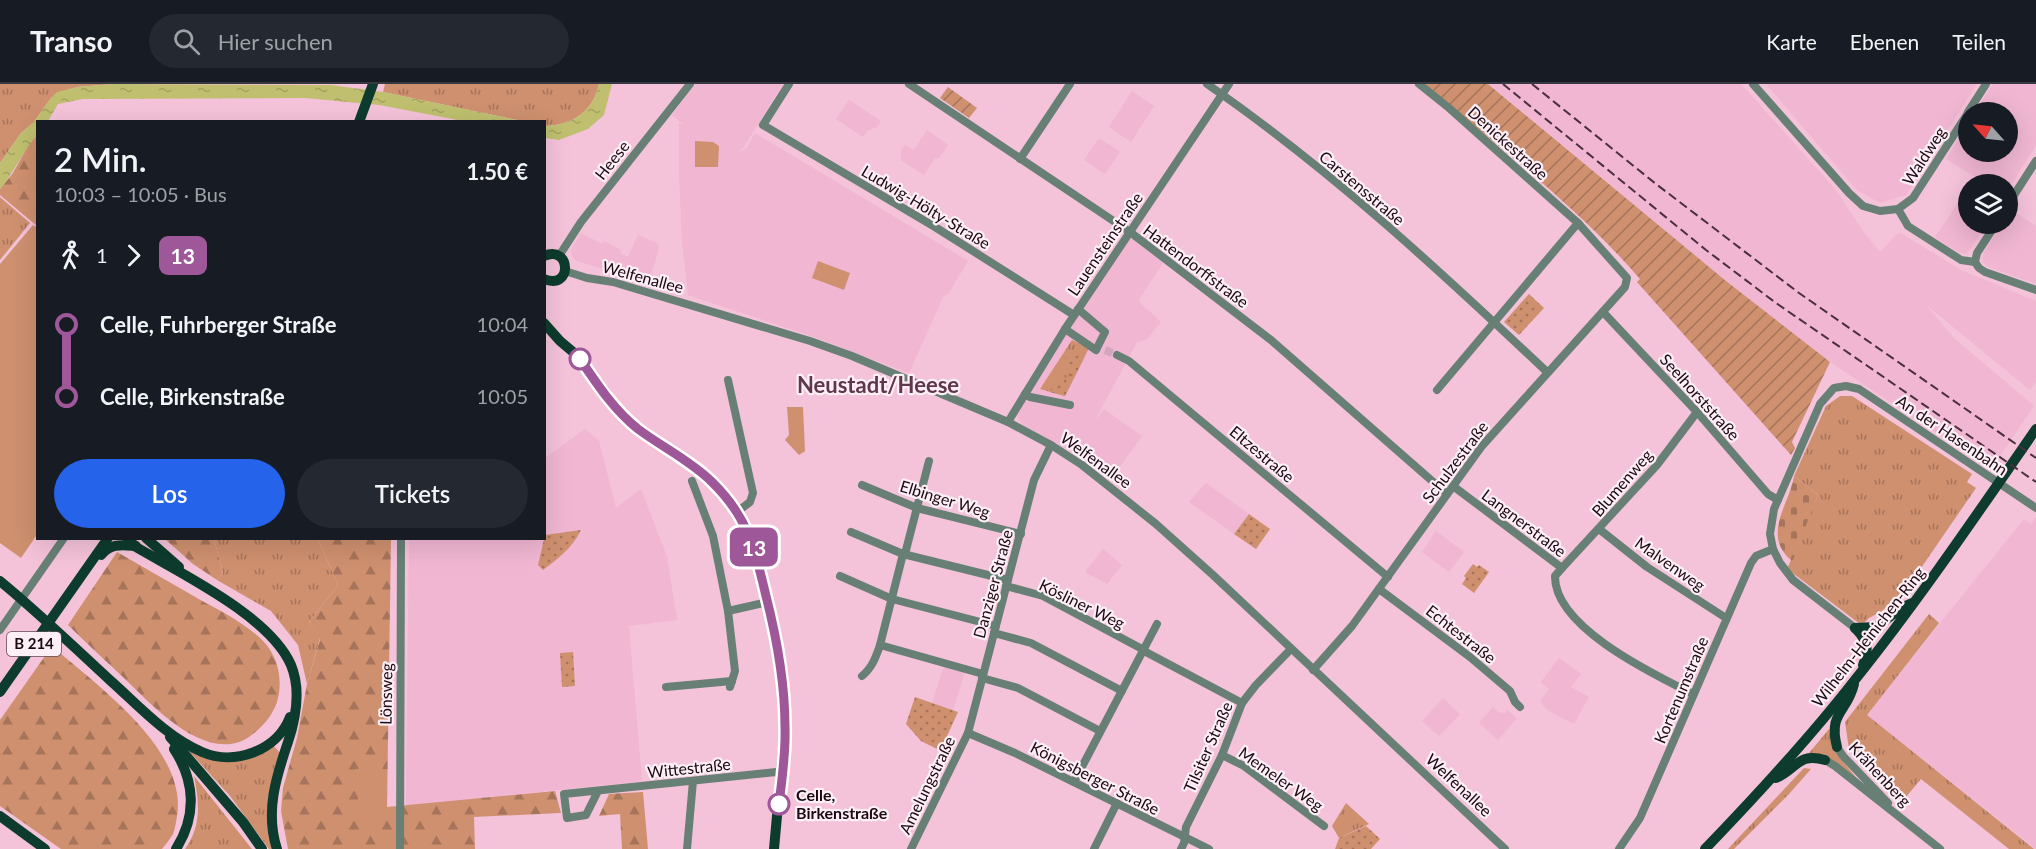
<!DOCTYPE html>
<html lang="de">
<meta charset="utf-8">
<style>
:root{--surface:#171b24;--page:#242831;--text:#f1f3f6;--muted:#9ea1a6;--line:#363941;--accent:#2563eb}
body{margin:0;font-family:Lato,sans-serif;background:var(--page);color:var(--text);height:100vh;display:flex;flex-direction:column;font-size:22px;white-space:nowrap}
*{box-sizing:border-box;margin:0}
p{font-size:20px;color:var(--muted)}
.icon{flex:none;width:33px;height:33px;fill:none;stroke:currentColor;stroke-width:2;stroke-linecap:round;stroke-linejoin:round}
.map{position:relative;flex:1;overflow:hidden}
.panel{position:absolute;left:36px;top:36px;width:510px;height:420px;display:flex;flex-direction:column;background:var(--surface);border-radius:0px;box-shadow:0 6px 24px #0002}
.panel>*{flex:none}
.badge{padding:0 12px;border-radius:9px;font-size:21px;line-height:39px}
.needle{width:39px;rotate:297deg}
.controls{position:absolute;left:1958px;top:18px;display:grid;gap:12px}
.controls a{display:grid;place-items:center;width:60px;height:60px;border-radius:50%;background:var(--surface);box-shadow:0 6px 24px #0002;font-size:30px}
.map>.badge{position:absolute;translate:-50% -50%;box-shadow:0 0 0 3px #fff}
.legs{display:flex;align-items:center;gap:9px;height:66px;padding:0 18px;font-size:20px}
.legs p{margin-inline-start:auto}
.head{display:flex;align-items:center;justify-content:space-between;height:102px;padding:0 18px}
h1{font-size:33px;font-weight:600;line-height:45px}
.cta{display:flex;gap:12px;margin-top:auto;padding:12px 18px}
.cta a{flex:1;height:69px;border-radius:36px;background:var(--accent);color:#fff;font-size:24px;font-weight:600;line-height:69px;text-align:center}
.cta a+a{background:var(--page);color:var(--text)}
ul{padding:0 18px;list-style:none}
li{display:flex;align-items:center;gap:21px;height:72px;font-size:22px}
li i{display:grid;place-items:center;width:9px;height:100%;margin:0 8px;background:currentColor}
li i::after{content:'';width:15px;height:15px;margin:-8px;border:4px solid;border-radius:50%;background:var(--surface)}
li p{margin-inline-start:auto}
li:first-child i{background:linear-gradient(#0000 50%,currentColor 0)}
li:last-child i{background:linear-gradient(currentColor 50%,#0000 0)}
header{display:flex;align-items:center;gap:36px;box-sizing:border-box;height:84px;padding:0 30px;background:var(--surface);border-bottom:2px solid var(--line)}
header strong{font-size:28px}
nav{display:flex;gap:33px;margin-inline-start:auto;font-size:21px}
.search{width:420px;height:54px;background:var(--page);display:flex;align-items:center;gap:15px;box-sizing:border-box;padding:0 21px;border-radius:33px;color:var(--muted);font-size:22px}
.map>svg:first-child{display:block}
.built{fill:#f0b6d2}
.grass{fill:url(#grass-tufts)}
.forest{fill:url(#forest-firs)}
.cemetery{fill:url(#cemetery-stones)}
.park{fill:url(#park-dots)}
.garden{fill:url(#garden-furrows)}
.pitch{fill:#ce906f}
.water{fill:url(#water-ripples)}
.lines{fill:none;stroke-linecap:round;stroke-linejoin:round}
.minor-tunnel{stroke:#d3a6bb;stroke-width:8;stroke-dasharray:8 4;stroke-linecap:butt}
.minor{stroke:#687f76;stroke-width:8}
.major{stroke:#0d3b2d;stroke-width:10}
.rail{stroke:#48303c;stroke-width:2;stroke-dasharray:9 4.5;stroke-linecap:butt}
.line-1-casing{stroke:#fff;stroke-width:14}
.line-1{stroke:#9e589a;stroke-width:9}
.stop-1-dot{fill:#fff;stroke:#9e589a;stroke-width:3}
.labels{text-anchor:middle;stroke-width:4.5;stroke-linejoin:round;paint-order:stroke}
.shield{fill:#feeef5;stroke:#5e4e56;stroke-width:1.5}
.shield-label{font-size:15px;font-weight:bold;fill:#1a0912}
.street-label{font-size:16px;fill:#1a0912;stroke:#feeef5}
.stop-label{font-size:16px;font-weight:bold;fill:#1a0912;stroke:#feeef5;text-anchor:start}
.district-label{font-size:22px;font-weight:bold;fill:#5f374b;stroke:#feeef5}
</style>
<header>
<strong>Transo</strong>
<div class="search"><svg class="icon" aria-label="search" viewBox="0 0 24 24"><circle cx="10" cy="10" r="6"/><path d="M15 15l6 6"/></svg>Hier suchen</div>
<nav><a>Karte</a><a>Ebenen</a><a>Teilen</a></nav>
</header>
<div class="map">
<svg width="2036" height="765" viewBox="0 0 2036 765">
<defs>
<pattern id="grass-tufts" width="24" height="20" patternUnits="userSpaceOnUse" patternTransform="scale(1.5)"><rect width="24" height="20" fill="#ce906f"/><path d="M3 7l-1-3M5 7V3M7 7l1-3M15 17l-1-3M17 17v-4M19 17l1-3" fill="none" stroke="#a6745a"/></pattern>
<pattern id="forest-firs" width="22" height="20" patternUnits="userSpaceOnUse" patternTransform="scale(1.5)"><rect width="22" height="20" fill="#ce906f"/><path d="M5 1l3.5 6h-7zM16 11l3.5 6h-7z" fill="#a6745a"/></pattern>
<pattern id="cemetery-stones" width="16" height="16" patternUnits="userSpaceOnUse" patternTransform="scale(1.5)"><rect width="16" height="16" fill="#ce906f"/><path d="M2 7V4a2 2 0 0 1 4 0v3zM10 15v-3a2 2 0 0 1 4 0v3z" fill="#a6745a"/></pattern>
<pattern id="park-dots" width="8" height="8" patternUnits="userSpaceOnUse" patternTransform="scale(1.5)"><rect width="8" height="8" fill="#ce906f"/><path d="M2 2h.1M6 6h.1" fill="none" stroke="#a6745a" stroke-width="1.8" stroke-linecap="round"/></pattern>
<pattern id="garden-furrows" width="10" height="10" patternUnits="userSpaceOnUse" patternTransform="scale(1.5)"><rect width="10" height="10" fill="#ce906f"/><path d="M-1 1l2-2M0 10L10 0M9 11l2-2" fill="none" stroke="#a6745a"/></pattern>
<pattern id="water-ripples" width="26" height="14" patternUnits="userSpaceOnUse" patternTransform="scale(1.5)"><rect width="26" height="14" fill="#bfbf6f"/><path d="M2 4q2-2 4 0t4 0M15 11q2-2 4 0t4 0" fill="none" stroke="#a4a35f"/></pattern>
</defs>
<rect width="100%" height="100%" fill="#f4c2d9"/>
<g class="built">
<polygon points="696,0 783,0 743,64 738,69 747,64 755,49 968,177 948,210 943,213 909,289 811,252 688,211 682,158 679,89 679,40 683,40 672,31"/>
<polygon points="1489,0 1741,0 1835,105 1865,150 1880,168 1899,148 1961,186 2036,217 2036,298 2030,306 1925,220 1955,255 2034,322 1991,385 1830,278 1726,197"/>
<polygon points="1766,0 1977,0 1906,111 1880,119 1857,106"/>
<polygon points="1993,0 2036,0 2036,62 2007,107 2007,100 1970,100 1975,93 1946,75 1968,40 1968,68 2007,68 2007,28 1975,28"/>
<polygon points="1132,7 1154,22 1131,58 1109,43"/>
<polygon points="849,16 881,37 877,43 867,47 863,53 836,35"/>
<polygon points="927,46 948,61 938,75 935,74 924,91 901,76 901,66 905,61 914,66"/>
<polygon points="1099,54 1120,68 1105,90 1084,76"/>
<polygon points="1968,104 1968,140 1987,140 1969,167 1965,170 1959,169 1935,153"/>
<polygon points="2012,126 2036,142 2036,200 1989,183 1982,178 1984,168 2003,140 2007,140 2007,133"/>
<polygon points="581,149 602,160 604,157 621,166 620,169 628,173 638,151 657,159 659,163 649,199 577,177 572,173 571,166"/>
<polygon points="1128,155 1132,155 1163,179 1138,217 1161,238 1146,256 1137,258 1094,338 1104,325 1142,352 1119,384 1113,380 1107,387 1082,369 1084,366 1079,363 1074,369 1021,340 1016,329 1078,228"/>
<polygon points="585,345 599,357 616,424 641,405 667,473 677,536 629,542 642,697 406,722 409,455 544,454 545,374"/>
<polygon points="1206,399 1249,430 1234,450 1189,418"/>
<polygon points="2036,433 2036,765 1866,631 2024,435 2031,440"/>
<polygon points="1436,447 1464,468 1449,488 1422,468"/>
<polygon points="1103,465 1122,481 1107,500 1085,488"/>
<polygon points="1559,574 1581,590 1571,603 1589,613 1574,640 1547,626 1540,617 1549,605 1541,598"/>
<polygon points="944,582 965,588 953,626 932,619"/>
<polygon points="1443,614 1460,630 1439,652 1422,637"/>
<polygon points="1493,623 1498,628 1505,629 1507,626 1517,634 1498,656 1479,639"/>
</g>
<g class="grass">
<polygon points="0,0 113,0 77,3 51,14 33,39 21,49 0,79"/>
<path d="M 385,0 L 599,0 C 593,28 572,41 545,42 L 544,38 L 522,37 L 383,8 Z"/>
<polygon points="0,113 30,139 0,176"/>
<polygon points="1072,256 1089,264 1065,312 1040,305"/>
<polygon points="1840,312 1852,312 1972,390 1967,398 1976,404 1910,500 1882,527 1869,534 1864,539 1860,540 1790,487 1788,483 1818,411 1794,392 1826,322"/>
<polygon points="214,455 318,455 338,501 309,538 320,554 307,600 298,561 271,527 217,496 223,489"/>
<polygon points="1929,530 1939,539 1867,631 2034,765 2009,765 1921,695 1901,719 1849,665 1845,638"/>
<polygon points="1829,645 1831,645 1840,674 1859,697 1809,669"/>
<path d="M 273,661 L 280,669 L 273,765 L 269,765 L 230,712 L 187,665 C 228,686 233,677 273,661 Z"/>
<polygon points="1804,684 1811,685 1789,710 1734,765 1728,765"/>
<path d="M 194,692 L 252,765 L 185,765 C 202,742 199,718 194,692 Z"/>
<polygon points="1346,719 1369,740 1339,754 1332,742"/>
</g>
<g class="forest">
<polygon points="37,51 37,142 0,111 0,105 13,89 29,60"/>
<polygon points="165,455 214,455 223,489 217,496 193,480"/>
<polygon points="318,455 391,455 387,723 555,707 561,729 474,733 475,765 288,765 281,727 283,704 297,654 307,600 320,555 309,538 338,501"/>
<path d="M 117,468 C 146,485 175,501 204,518 C 223,528 249,542 264,558 C 279,574 283,598 277,618 C 272,632 264,641 253,650 C 210,685 153,622 124,594 C 105,576 86,559 68,541 Z"/>
<path d="M 52,562 C 96,601 188,665 177,732 C 176,738 175,745 173,750 C 170,755 166,760 162,765 L 61,765 L 0,722 L 0,636 Z"/>
<polygon points="643,708 648,765 622,765 620,730 599,732 609,710"/>
</g>
<path class="cemetery" d="M 1794,392 L 1818,411 L 1792,477 C 1761,451 1789,422 1794,392 Z"/>
<g class="park">
<polygon points="1529,210 1544,224 1519,251 1504,238"/>
<polygon points="1076,269 1084,274 1065,312 1050,308 1058,295 1069,293 1072,288 1065,279 1065,274 1071,270"/>
<polygon points="1249,430 1270,445 1256,465 1234,450"/>
<path d="M 581,446 C 572,464 559,474 543,486 L 538,481 L 545,451 Z"/>
<polygon points="1473,480 1477,483 1479,481 1489,488 1474,509 1462,500 1466,494 1464,492"/>
<polygon points="573,568 575,602 562,603 560,569"/>
<polygon points="915,613 958,628 947,652 954,661 949,671 921,657 906,640"/>
<polygon points="1366,742 1380,755 1371,765 1335,765 1339,754"/>
</g>
<g class="garden">
<path d="M 1425,0 L 1488,0 L 1726,197 L 1830,278 L 1792,358 L 1795,364 L 1791,371 L 1637,198 L 1640,195 C 1577,122 1498,63 1425,0 Z"/>
<polygon points="948,3 977,24 969,34 940,14"/>
</g>
<g class="pitch">
<polygon points="695,57 713,58 719,62 718,83 695,83"/>
<polygon points="33,141 38,144 38,453 36,452 21,474 0,459 0,180"/>
<polygon points="818,177 850,189 844,206 812,194"/>
<polygon points="787,323 803,323 805,367 799,371 785,356 789,351"/>
<polygon points="355,685 387,685 387,732 360,732 360,727 358,727 358,709 355,708"/>
</g>
<g class="water">
<path d="M 113,0 L 331,1 L 383,8 L 522,37 L 463,37 L 379,21 L 305,14 L 83,15 L 58,20 L 48,37 L 38,38 L 37,51 C 23,67 14,88 0,105 L 0,79 L 21,49 L 33,39 L 51,14 L 57,8 L 77,3 Z"/>
<path d="M 599,0 L 612,0 L 604,31 L 588,45 L 559,56 L 545,54 L 545,42 C 572,41 593,28 599,0 Z"/>
</g>
<g class="lines">
<polyline class="minor-tunnel" points="1105,266 1117,271"/>
<g class="minor">
<polyline points="789,0 763,41 935,143 1074,231"/>
<polyline points="909,0 1130,148 1271,256 1447,410"/>
<path d="M 1207,0 C 1329,84 1439,186 1547,288"/>
<polyline points="1753,0 1849,109 1863,122 1880,127 1898,125 1913,114 1968,29"/>
<polyline points="1968,28 1986,0"/>
<polyline points="1020,75 1070,0"/>
<polyline points="2007,122 2036,77"/>
<polyline points="1898,125 1908,142 1961,176 1975,178 1979,184 1985,188 2036,206"/>
<polyline points="559,172 581,138 690,0"/>
<polyline points="1975,178 1977,169 1996,140"/>
<polyline points="565,187 587,194 613,198 810,257 852,272 1008,338 1051,361 1082,381 1156,440 1213,491 1505,765"/>
<polyline points="1078,225 1105,248 1096,266"/>
<polyline points="1603,228 1697,328 1768,410 1778,416"/>
<polyline points="1065,245 1096,266"/>
<polyline points="1117,271 1129,277 1388,493"/>
<polyline points="728,296 753,409 750,418 737,428"/>
<polyline points="1437,306 1578,139"/>
<polyline points="1025,310 1030,313 1070,321"/>
<polyline points="1008,338 1065,245 1229,0"/>
<polyline points="692,397 713,452 728,527"/>
<polyline points="862,401 917,424 1021,450"/>
<path d="M 1453,402 L 1562,484 L 1555,492 C 1554,543 1653,590 1693,610"/>
<polyline points="1599,445 1647,483 1726,534"/>
<polyline points="851,448 903,470 1008,496"/>
<polyline points="905,470 929,377"/>
<polyline points="1562,484 1657,381 1697,328"/>
<polyline points="840,492 892,515 996,542"/>
<polyline points="1006,502 1043,512 1144,566"/>
<polyline points="1379,505 1470,573 1510,607 1515,618 1520,623"/>
<polyline points="1855,544 1793,496 1780,479 1773,465 1770,450 1774,425 1820,320 1834,304 1846,302 1859,305 2036,424"/>
<polyline points="0,546 64,454"/>
<polyline points="994,549 1031,559 1122,607"/>
<polyline points="880,561 983,590"/>
<polyline points="1144,567 1242,619"/>
<polyline points="1313,586 1352,542 1482,362 1625,203 1627,194 1578,139 1449,24 1419,0"/>
<path d="M 862,592 C 872,584 876,573 880,561 L 903,470"/>
<polyline points="982,594 1018,604 1100,647"/>
<polyline points="666,603 732,597"/>
<polyline points="730,603 735,587 728,527 768,518"/>
<polyline points="968,649 1015,669 1209,765"/>
<polyline points="1837,663 1843,672 1888,719"/>
<polyline points="1222,671 1244,682 1324,742"/>
<polyline points="1825,676 1835,682 1940,765"/>
<polyline points="1074,698 1157,540"/>
<polyline points="598,707 586,731 567,734 564,710 776,688 782,689"/>
<polyline points="400,765 401,454"/>
<polyline points="687,765 693,697"/>
<polyline points="911,765 968,649 1034,396 1051,361"/>
<polyline points="1094,765 1117,719"/>
<polyline points="1181,765 1184,759 1186,743 1222,671 1242,619 1256,601 1291,565"/>
<polyline points="1619,765 1640,734 1751,479 1756,472 1773,465"/>
</g>
<g class="major">
<polyline points="359,38 373,0"/>
<path d="M 544,172 C 571,160 573,207 544,195"/>
<polyline points="544,239 560,257 579,273 621,329 637,344 712,397 737,428 746,444 755,464 777,554 784,606 785,644 774,765"/>
<path d="M 127,454 L 136,463 C 180,489 270,532 291,581 C 301,605 296,634 288,658 C 276,693 265,728 277,765"/>
<polyline points="146,454 179,483"/>
<path d="M 101,471 C 111,459 121,461 136,462"/>
<path d="M 0,497 C 39,529 75,564 112,598 C 140,623 167,653 202,668 C 234,682 277,667 290,633"/>
<polyline points="1855,544 1876,543 1903,523 1912,519"/>
<path d="M 1855,544 C 1867,556 1870,565 1863,581"/>
<polyline points="0,608 108,454"/>
<polyline points="170,653 243,738 262,765"/>
<path d="M 1837,663 C 1828,628 1847,629 1854,600"/>
<path d="M 174,665 C 195,697 197,732 176,765"/>
<path d="M 1776,694 C 1797,685 1798,668 1825,676"/>
<polyline points="0,732 45,765"/>
<path d="M 1705,765 C 1757,711 1808,656 1854,597 C 1919,516 1977,430 2036,345"/>
</g>
<g class="rail">
<polyline points="1503,0 1706,166 1776,219 2036,398"/>
<polyline points="1532,0 1656,100 1799,209 2036,374"/>
</g>
</g>
<g class="lines">
<g class="line-1-casing">
<path id="line-1" d="M 580,275 C 597,300 614,326 638,345 C 662,363 691,377 712,398 C 748,433 755,465 766,512 C 777,555 785,598 785,643 C 786,668 782,695 779,720"/>
</g>
<use href="#line-1" class="line-1"/>
</g>
<g class="stop-1-dot">
<circle cx="580" cy="275" r="10"/>
<circle cx="779" cy="720" r="10"/>
</g>
<g class="labels">
<rect class="shield" x="7" y="548" width="54" height="24" rx="4.5"/>
<g class="shield-label">
<text x="34" y="565">B 214</text>
</g>
<g class="street-label">
<text transform="translate(1508 59) rotate(42)" y="6">Denickestraße</text>
<text transform="translate(1924 72) rotate(-57)" y="6">Waldweg</text>
<text transform="translate(612 76) rotate(-52)" y="6">Heese</text>
<text transform="translate(1362 104) rotate(40)" y="6">Carstensstraße</text>
<text transform="translate(926 123) rotate(31)" y="6">Ludwig-Hölty-Straße</text>
<text transform="translate(1105 160) rotate(-56)" y="6">Lauensteinstraße</text>
<text transform="translate(1196 182) rotate(37)" y="6">Hattendorffstraße</text>
<text transform="translate(643 193) rotate(15)" y="6">Welfenallee</text>
<text transform="translate(1700 313) rotate(48)" y="6">Seelhorststraße</text>
<text transform="translate(1952 351) rotate(34)" y="6">An der Hasenbahn</text>
<text transform="translate(1262 370) rotate(40)" y="6">Eltzestraße</text>
<text transform="translate(1096 376) rotate(36)" y="6">Welfenallee</text>
<text transform="translate(1455 378) rotate(-53)" y="6">Schulzestraße</text>
<text transform="translate(1622 399) rotate(-49)" y="6">Blumenweg</text>
<text transform="translate(945 415) rotate(17)" y="6">Elbinger Weg</text>
<text transform="translate(1524 439) rotate(37)" y="6">Langnerstraße</text>
<text transform="translate(1670 480) rotate(35)" y="6">Malvenweg</text>
<text transform="translate(993 500) rotate(-75)" y="6">Danziger Straße</text>
<text transform="translate(1082 520) rotate(26)" y="6">Kösliner Weg</text>
<text transform="translate(1461 550) rotate(38)" y="6">Echtestraße</text>
<text transform="translate(1868 553) rotate(-52)" y="6">Wilhelm-Heinichen-Ring</text>
<text transform="translate(1681 606) rotate(-67)" y="6">Kortenumstraße</text>
<text transform="translate(386 610) rotate(-89)" y="6">Lönsweg</text>
<text transform="translate(1208 663) rotate(-66)" y="6">Tilsiter Straße</text>
<text transform="translate(689 684) rotate(-6)" y="6">Wittestraße</text>
<text transform="translate(1880 690) rotate(47)" y="6">Krähenberg</text>
<text transform="translate(1095 694) rotate(27)" y="6">Königsberger Straße</text>
<text transform="translate(1281 695) rotate(35)" y="6">Memeler Weg</text>
<text transform="translate(927 701) rotate(-64)" y="6">Amelungstraße</text>
<text transform="translate(1459 701) rotate(43)" y="6">Welfenallee</text>
</g>
<g class="stop-label">
<text x="796" y="717">Celle,<tspan x="796" dy="18">Birkenstraße</tspan></text>
</g>
<g class="district-label">
<text x="878" y="309">Neustadt/Heese</text>
</g>
</g>
</svg>
<div class="controls">
<a><svg class="needle" viewBox="-14 -14 28 28"><path d="M0-13l5 13h-10z" fill="#e53935"/><path d="M0 13l5-13h-10z" fill="#9ea1a6"/></svg></a>
<a><svg class="icon" aria-label="layers" viewBox="0 0 24 24"><path d="M12 4l9 5-9 5-9-5zM3 14l9 5 9-5"/></svg></a>
</div>
<b class="badge" style="left:754px;top:463px;background:#9e589a;color:#fff">13</b>
<section class="panel">
<div class="head"><div><h1>2 Min.</h1><p>10:03 – 10:05 · Bus</p></div><b>1.50 €</b></div>
<div class="legs"><svg class="icon" aria-label="walk" viewBox="0 0 24 24"><circle cx="13" cy="4" r="2"/><path d="M13 8l-2 6 4 7M11 14l-3 7M7 12l3-4h3l4 4"/></svg>1<svg class="icon" aria-label="forward" viewBox="0 0 24 24"><path d="M9 5l7 7-7 7"/></svg><b class="badge" style="background:#9e589a;color:#fff">13</b></div>
<ul>
<li><i style="color:#9e589a"></i><b>Celle, Fuhrberger Straße</b><p>10:04</p></li>
<li><i style="color:#9e589a"></i><b>Celle, Birkenstraße</b><p>10:05</p></li>
</ul>
<div class="cta"><a>Los</a><a>Tickets</a></div>
</section>
</div>
